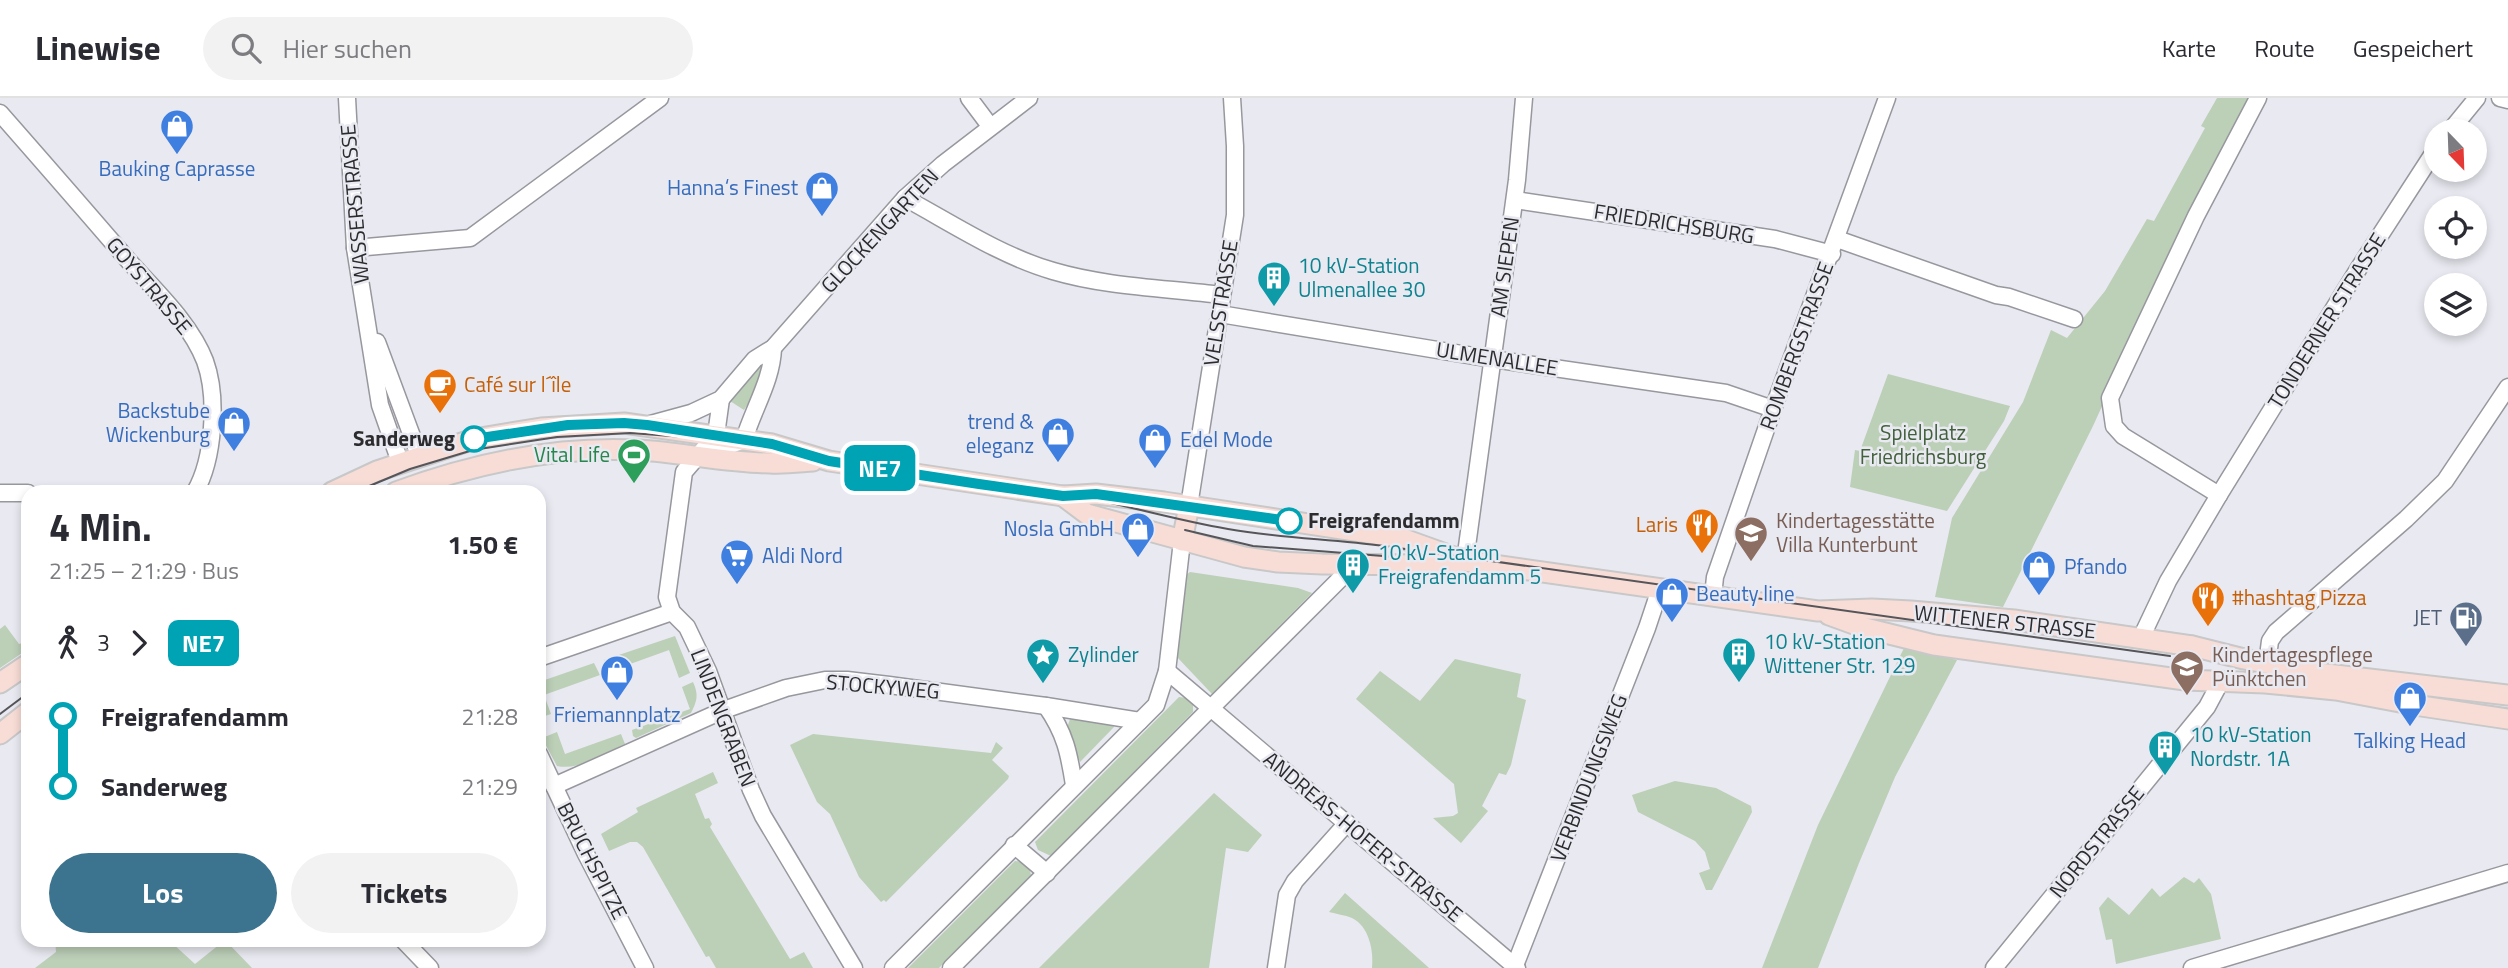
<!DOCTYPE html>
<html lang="de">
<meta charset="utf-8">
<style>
:root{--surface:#fff;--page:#f2f2f3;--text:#2b2b33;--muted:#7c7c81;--line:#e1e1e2;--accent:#3c738e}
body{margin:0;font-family:"Titillium Web",sans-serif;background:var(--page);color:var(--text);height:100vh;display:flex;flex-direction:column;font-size:26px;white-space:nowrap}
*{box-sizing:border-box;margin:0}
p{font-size:23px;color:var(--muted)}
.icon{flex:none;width:38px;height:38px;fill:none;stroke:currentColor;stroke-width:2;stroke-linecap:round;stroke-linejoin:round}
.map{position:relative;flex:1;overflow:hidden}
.panel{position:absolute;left:21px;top:387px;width:525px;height:462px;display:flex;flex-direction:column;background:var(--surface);border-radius:21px;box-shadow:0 4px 10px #0003}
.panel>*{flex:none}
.badge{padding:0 14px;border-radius:10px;font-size:24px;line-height:46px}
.needle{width:46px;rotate:157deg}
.buttons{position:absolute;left:2424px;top:21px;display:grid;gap:14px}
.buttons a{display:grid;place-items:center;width:63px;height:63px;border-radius:50%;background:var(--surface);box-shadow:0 4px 10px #0003;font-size:35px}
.map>.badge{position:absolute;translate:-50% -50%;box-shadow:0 0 0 4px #fff}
.legs{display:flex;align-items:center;gap:10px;height:77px;padding:0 28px;font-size:23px}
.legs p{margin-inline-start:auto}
.head{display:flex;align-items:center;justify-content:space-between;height:119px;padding:0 28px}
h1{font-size:38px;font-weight:700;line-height:52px}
.action{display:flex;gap:14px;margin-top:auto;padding:14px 28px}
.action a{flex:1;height:80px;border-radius:42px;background:var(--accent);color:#fff;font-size:28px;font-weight:700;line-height:80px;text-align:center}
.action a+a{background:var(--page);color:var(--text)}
ul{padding:0 28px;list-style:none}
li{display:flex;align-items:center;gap:24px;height:70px;font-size:26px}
li i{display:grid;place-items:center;width:10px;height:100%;margin:0 9px;background:currentColor}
li i::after{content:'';width:18px;height:18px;margin:-9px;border:5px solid;border-radius:50%;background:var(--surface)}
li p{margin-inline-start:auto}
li:first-child i{background:linear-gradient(#0000 50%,currentColor 0)}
li:last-child i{background:linear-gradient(currentColor 50%,#0000 0)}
header{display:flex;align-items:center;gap:42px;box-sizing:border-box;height:98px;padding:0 35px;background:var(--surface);border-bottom:2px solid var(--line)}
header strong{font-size:33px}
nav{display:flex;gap:38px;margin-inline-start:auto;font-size:24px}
.search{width:490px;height:63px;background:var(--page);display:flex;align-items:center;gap:18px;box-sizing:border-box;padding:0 24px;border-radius:38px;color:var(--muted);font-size:26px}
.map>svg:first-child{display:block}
.green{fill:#bccfb7}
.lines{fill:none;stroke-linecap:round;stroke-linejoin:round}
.minor-casing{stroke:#97979e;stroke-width:19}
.major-casing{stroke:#c8c8c9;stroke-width:23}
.minor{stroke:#fff;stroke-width:16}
.major{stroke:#f8dcd6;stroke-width:19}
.tram{stroke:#56565a;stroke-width:2}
.line-1-casing{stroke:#fff;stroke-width:16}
.line-1{stroke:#00a3b4;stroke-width:10}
.stop-1-dot{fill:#fff;stroke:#00a3b4;stroke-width:3.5}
.labels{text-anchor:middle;stroke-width:5;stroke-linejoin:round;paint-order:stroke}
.shop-label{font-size:21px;fill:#366cbe;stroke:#e9e9f1;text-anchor:end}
.street-label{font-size:21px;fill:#2c2c2f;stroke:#e9e9f1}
.culture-label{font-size:21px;fill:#0d838f;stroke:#e9e9f1;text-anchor:start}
.food-label{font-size:21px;fill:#c56008;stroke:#e9e9f1;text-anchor:start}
.park-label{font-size:21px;fill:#42613b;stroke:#e9e9f1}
.stop-label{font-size:21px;font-weight:bold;fill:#2c2c2f;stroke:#e9e9f1;text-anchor:end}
.leisure-label{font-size:21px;fill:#27864d;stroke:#e9e9f1;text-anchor:end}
.education-label{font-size:21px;fill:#785e54;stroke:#e9e9f1;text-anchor:start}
.service-label{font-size:21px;fill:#4e5e75;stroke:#e9e9f1;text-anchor:end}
</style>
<header>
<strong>Linewise</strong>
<div class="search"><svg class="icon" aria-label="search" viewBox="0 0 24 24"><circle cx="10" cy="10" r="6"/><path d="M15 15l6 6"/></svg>Hier suchen</div>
<nav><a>Karte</a><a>Route</a><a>Gespeichert</a></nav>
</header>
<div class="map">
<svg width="2508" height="870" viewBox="0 0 2508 870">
<rect width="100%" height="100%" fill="#e9e9f1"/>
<g class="green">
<polygon points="2217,0 2251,0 2159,183 2093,328 2003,509 1935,499 1952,420 2023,304 2051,232 2067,240 2105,193 2147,121 2154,123 2205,30 2201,28"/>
<polygon points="763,264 766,264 754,297 744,312 730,303"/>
<polygon points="1888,276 2010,308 2004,323 1947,413 1850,389 1855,352 1860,353"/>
<polygon points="1190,474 1298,490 1312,495 1212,596 1177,559 1175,544 1186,477"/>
<polygon points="5,527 19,546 28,543 28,551 0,570 0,531"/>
<polygon points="675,538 690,575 679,580 669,552 608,574 604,562"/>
<polygon points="1904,550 1957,562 1895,679 1859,765 1818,870 1762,870 1818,727"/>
<polygon points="1455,561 1521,576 1517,599 1526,602 1511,667 1506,677 1499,675 1482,708 1488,713 1461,745 1433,720 1453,718 1458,715 1454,686 1356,601 1380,573 1420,603"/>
<polygon points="594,565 600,577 544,597 551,616 539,620 539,584"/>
<path d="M 693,584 C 699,597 697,603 691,615 L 636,640 L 633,638 L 632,632 L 690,611 L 682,589 Z"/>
<polygon points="1179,599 1187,600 1193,606 1193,614 1051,758 1038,752 1035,744"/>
<polygon points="1075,619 1112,625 1114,629 1080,664 1067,630 1070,621"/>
<path d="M 557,634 L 565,656 L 621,636 L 625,646 C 604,655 580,673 557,668 L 542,640 Z"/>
<polygon points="813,636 991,655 996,644 1003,650 992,662 1009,678 1008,681 886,804 884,802 881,804 859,779 830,716 817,704 790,647"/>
<polygon points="713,674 718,685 695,696 705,721 709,720 712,726 710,729 790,861 804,854 813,870 716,870 709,858 706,859 643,749 637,744 630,744 609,753 601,736 638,714 636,710"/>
<polygon points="1675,683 1716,690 1751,708 1752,714 1712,792 1706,792 1699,775 1710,771 1705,754 1695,743 1638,714 1632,697"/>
<polygon points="1214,695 1262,737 1248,754 1226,750 1209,870 1039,870"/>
<path d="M 1015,763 C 1025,764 1029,767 1031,777 L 939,870 L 908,870 Z"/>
<polygon points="2184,779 2194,785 2199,780 2211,796 2221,841 2116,866 2112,841 2106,842 2099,810 2108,799 2129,817 2152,790 2160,799"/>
<path d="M 1345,795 L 1428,869 L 1429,870 L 1372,870 C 1374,853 1369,828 1352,820 C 1345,817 1336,816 1329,814 Z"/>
<polygon points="55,842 173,842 172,845 195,866 225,842 252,870 35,870 56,854"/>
</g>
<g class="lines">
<g class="minor-casing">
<g id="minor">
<polyline points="347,0 355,150 380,307 400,364"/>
<polyline points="969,0 990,28"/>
<polyline points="2500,0 2508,2"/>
<path d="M 0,15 C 43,64 85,112 127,161 C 154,192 190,224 205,263 C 218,299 214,361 195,394"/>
<polyline points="2450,33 2477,0"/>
<path d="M 905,100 C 953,126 1001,158 1053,173 C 1107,189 1166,190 1222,197"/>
<polyline points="1515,102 1775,141 1832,156"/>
<polyline points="1837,141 1996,197 2009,199 2074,221"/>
<polyline points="355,150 470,140 660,0"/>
<polyline points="1220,216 1492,261 1726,295 1773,311"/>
<polyline points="377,244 419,357"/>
<polyline points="721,301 716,337 684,374 667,499 672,514 687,529 708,573 751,692 763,718 854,870"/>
<polyline points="647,327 691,315 721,301 755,261 773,250 905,100 943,66 1029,0"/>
<path d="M 700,358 L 744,342 C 753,311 772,283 773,250"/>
<polyline points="0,395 28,395"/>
<polyline points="2219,397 2123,338 2114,328 2110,300 2196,118 2258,0"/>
<polyline points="1189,408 1235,117 1235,48 1232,0"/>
<polyline points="1465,463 1517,82 1524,0"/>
<polyline points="1713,498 1715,479 1773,311 1887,0"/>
<polyline points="2141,540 2168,483 2219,397 2357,173 2436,51"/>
<polyline points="539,560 672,514"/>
<polyline points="2267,566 2270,543 2276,534 2406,421 2445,383 2508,289"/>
<polyline points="1167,573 1517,870"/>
<path d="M 1046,608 C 1065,635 1069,655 1074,687"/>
<polyline points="539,656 586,756 645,870"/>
<polyline points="554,688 724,612 786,590 825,582 847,582 889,587 1046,608 1140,623"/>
<polyline points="1014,747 1047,775"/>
<polyline points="403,842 430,870"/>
<polyline points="893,870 1156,607 1167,573 1182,443"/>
<polyline points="951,870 1340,481 1348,465"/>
<polyline points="1276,870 1287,797 1295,783 1347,725"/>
<polyline points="1514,870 1647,530 1660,491"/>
<polyline points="1994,870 2207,609 2221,583"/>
<polyline points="2192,870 2508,775"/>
</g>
</g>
<g class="major-casing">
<g id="major">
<polyline points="332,394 377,373 474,341 541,330 624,325 772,346 829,363 1016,391 1063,398 1096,396 1164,404 1401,440 1465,463 1818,513 1872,511 1911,513 2014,522 2192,548 2244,561 2318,575 2508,597"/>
<path d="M 396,394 C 472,366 556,348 637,352 C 682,354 726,365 770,365 C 784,366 799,364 813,363"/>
<polyline points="1063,398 1087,416 1244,459 1278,464 1322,466 1427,467 1460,464"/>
<polyline points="1182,443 1189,408"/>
<polyline points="1829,517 1865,530 1934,547 2185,582 2265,585 2336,592 2421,608 2508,621"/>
<polyline points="2185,582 2192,548"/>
<polyline points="0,585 28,566"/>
<polyline points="0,636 28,614"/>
</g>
</g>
<use href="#minor" class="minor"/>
<use href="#major" class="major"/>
<g class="tram">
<path d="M 355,394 L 410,371 L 473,352 L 557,339 L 630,335 L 712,341 L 1064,395 C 1119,405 1173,422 1228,431 C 1279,440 1332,441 1384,448 L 2170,558"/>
<polyline points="1185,432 1253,448 1396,459"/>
<polyline points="0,616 28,595"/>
</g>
</g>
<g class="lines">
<g class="line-1-casing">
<polyline id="line-1" points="474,341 568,327 624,325 647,327 772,346 829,363 979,386 1063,398 1096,396 1118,399 1289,423"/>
</g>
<use href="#line-1" class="line-1"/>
</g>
<defs>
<g id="shop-pin" transform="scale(1.75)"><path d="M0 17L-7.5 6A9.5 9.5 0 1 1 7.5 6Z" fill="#3f7fe0" stroke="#e9e9f1"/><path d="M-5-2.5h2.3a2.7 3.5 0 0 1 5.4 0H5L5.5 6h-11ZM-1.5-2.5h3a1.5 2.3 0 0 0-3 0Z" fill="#fff"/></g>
<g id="building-pin" transform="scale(1.75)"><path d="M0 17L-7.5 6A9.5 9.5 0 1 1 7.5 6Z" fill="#0f9aa8" stroke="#e9e9f1"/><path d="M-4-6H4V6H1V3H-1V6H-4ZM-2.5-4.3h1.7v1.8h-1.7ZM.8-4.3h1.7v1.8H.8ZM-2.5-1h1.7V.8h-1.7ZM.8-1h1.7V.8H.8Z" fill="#fff"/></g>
<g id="cafe-pin" transform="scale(1.75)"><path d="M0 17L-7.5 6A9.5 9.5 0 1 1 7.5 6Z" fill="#e8710a" stroke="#e9e9f1"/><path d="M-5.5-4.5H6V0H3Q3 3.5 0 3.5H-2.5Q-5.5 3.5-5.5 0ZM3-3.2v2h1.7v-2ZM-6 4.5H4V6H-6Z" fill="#fff"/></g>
<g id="stadium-pin" transform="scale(1.75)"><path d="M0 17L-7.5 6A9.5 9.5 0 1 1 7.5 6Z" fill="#2e9e5b" stroke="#e9e9f1"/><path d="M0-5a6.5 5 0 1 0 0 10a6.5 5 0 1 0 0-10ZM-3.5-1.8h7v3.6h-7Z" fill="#fff"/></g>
<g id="restaurant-pin" transform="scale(1.75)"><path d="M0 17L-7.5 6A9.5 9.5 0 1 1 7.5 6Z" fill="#e8710a" stroke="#e9e9f1"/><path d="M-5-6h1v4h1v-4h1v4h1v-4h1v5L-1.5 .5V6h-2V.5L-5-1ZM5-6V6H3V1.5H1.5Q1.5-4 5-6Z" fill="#fff"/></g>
<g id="school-pin" transform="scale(1.75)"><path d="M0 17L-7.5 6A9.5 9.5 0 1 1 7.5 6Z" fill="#8d6e63" stroke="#e9e9f1"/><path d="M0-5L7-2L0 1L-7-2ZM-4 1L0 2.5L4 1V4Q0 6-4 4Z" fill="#fff"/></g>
<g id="supermarket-pin" transform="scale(1.75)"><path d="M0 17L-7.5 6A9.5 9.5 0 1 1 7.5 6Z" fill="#3f7fe0" stroke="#e9e9f1"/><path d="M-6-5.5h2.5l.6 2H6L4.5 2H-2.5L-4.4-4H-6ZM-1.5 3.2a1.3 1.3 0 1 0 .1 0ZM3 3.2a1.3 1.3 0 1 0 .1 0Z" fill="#fff"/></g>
<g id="fuel-pin" transform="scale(1.75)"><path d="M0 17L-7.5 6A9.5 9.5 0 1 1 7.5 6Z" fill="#5c6f8a" stroke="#e9e9f1"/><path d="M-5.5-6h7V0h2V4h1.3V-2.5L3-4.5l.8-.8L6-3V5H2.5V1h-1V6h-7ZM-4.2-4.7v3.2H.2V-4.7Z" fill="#fff"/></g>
<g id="sight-pin" transform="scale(1.75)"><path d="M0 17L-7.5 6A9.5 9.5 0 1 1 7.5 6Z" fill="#0f9aa8" stroke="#e9e9f1"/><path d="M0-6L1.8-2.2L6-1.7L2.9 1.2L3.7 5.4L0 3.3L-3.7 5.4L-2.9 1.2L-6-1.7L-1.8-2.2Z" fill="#fff"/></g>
</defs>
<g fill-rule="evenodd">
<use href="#shop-pin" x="177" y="28"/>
<use href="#shop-pin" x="822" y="90"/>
<use href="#building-pin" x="1274" y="180"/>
<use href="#cafe-pin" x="440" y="287"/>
<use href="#shop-pin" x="234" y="325"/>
<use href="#shop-pin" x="1058" y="336"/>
<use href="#shop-pin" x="1155" y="342"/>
<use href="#stadium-pin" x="634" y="357"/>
<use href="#restaurant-pin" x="1702" y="427"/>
<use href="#shop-pin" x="1138" y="431"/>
<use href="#school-pin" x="1751" y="435"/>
<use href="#supermarket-pin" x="737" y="458"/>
<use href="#building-pin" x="1353" y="467"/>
<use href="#shop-pin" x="2039" y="469"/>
<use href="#shop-pin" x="1672" y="496"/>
<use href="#restaurant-pin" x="2208" y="500"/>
<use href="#fuel-pin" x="2466" y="520"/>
<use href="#building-pin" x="1739" y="556"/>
<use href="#sight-pin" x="1043" y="557"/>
<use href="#school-pin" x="2187" y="569"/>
<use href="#shop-pin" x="617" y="574"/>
<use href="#shop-pin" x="2410" y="600"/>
<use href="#building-pin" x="2165" y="649"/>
</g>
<g class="stop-1-dot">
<circle cx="474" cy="341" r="12"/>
<circle cx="1289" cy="423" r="12"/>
</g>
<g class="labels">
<g class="shop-label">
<text x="177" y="78" text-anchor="middle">Bauking Caprasse</text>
<text x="798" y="97">Hanna‘s Finest</text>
<text x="210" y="320">Backstube<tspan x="210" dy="24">Wickenburg</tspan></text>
<text x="1034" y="331">trend &amp;<tspan x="1034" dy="24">eleganz</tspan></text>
<text x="1180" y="349" text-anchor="start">Edel Mode</text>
<text x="1114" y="438">Nosla GmbH</text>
<text x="762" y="465" text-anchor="start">Aldi Nord</text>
<text x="2064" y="476" text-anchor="start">Pfando</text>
<text x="1696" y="503" text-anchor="start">Beauty line</text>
<text x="617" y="624" text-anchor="middle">Friemannplatz</text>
<text x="2410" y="650" text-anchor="middle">Talking Head</text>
</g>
<g class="street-label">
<text transform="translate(355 106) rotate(-95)" y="7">WASSERSTRASSE</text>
<text transform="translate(1674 126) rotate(9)" y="7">FRIEDRICHSBURG</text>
<text transform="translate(880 133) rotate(-47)" y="7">GLOCKENGARTEN</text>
<text transform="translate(1505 169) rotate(-82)" y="7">AM SIEPEN</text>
<text transform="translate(149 188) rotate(50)" y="7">GOYSTRASSE</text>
<text transform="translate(1221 205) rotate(-81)" y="7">VELSSTRASSE</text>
<text transform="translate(2327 223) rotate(-58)" y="7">TONDERNER STRASSE</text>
<text transform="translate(1797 248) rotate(-70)" y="7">ROMBERGSTRASSE</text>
<text transform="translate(1497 261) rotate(9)" y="7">ULMENALLEE</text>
<text transform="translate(2005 524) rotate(6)" y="7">WITTENER STRASSE</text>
<text transform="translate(883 589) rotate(5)" y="7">STOCKYWEG</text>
<text transform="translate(723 620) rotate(69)" y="7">LINDENGRABEN</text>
<text transform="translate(1589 680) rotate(-69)" y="7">VERBINDUNGSWEG</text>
<text transform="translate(1363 739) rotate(40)" y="7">ANDREAS-HOFER-STRASSE</text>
<text transform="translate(2097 744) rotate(-51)" y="7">NORDSTRASSE</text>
<text transform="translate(592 763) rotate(63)" y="7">BRUCHSPITZE</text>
</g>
<g class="culture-label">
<text x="1298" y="175">10 kV-Station<tspan x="1298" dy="24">Ulmenallee 30</tspan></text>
<text x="1378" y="462">10 kV-Station<tspan x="1378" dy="24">Freigrafendamm 5</tspan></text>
<text x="1764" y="551">10 kV-Station<tspan x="1764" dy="24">Wittener Str. 129</tspan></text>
<text x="1068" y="564">Zylinder</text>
<text x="2190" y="644">10 kV-Station<tspan x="2190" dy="24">Nordstr. 1A</tspan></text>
</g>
<g class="food-label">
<text x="464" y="294">Café sur l´île</text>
<text x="1678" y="434" text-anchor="end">Laris</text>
<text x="2232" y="507">#hashtag Pizza</text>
</g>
<g class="park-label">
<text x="1923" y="342">Spielplatz<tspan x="1923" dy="24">Friedrichsburg</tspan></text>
</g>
<g class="stop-label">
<text x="455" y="348">Sanderweg</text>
<text x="1308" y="430" text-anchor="start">Freigrafendamm</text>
</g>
<g class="leisure-label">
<text x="610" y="364">Vital Life</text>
</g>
<g class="education-label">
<text x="1776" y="430">Kindertagesstätte<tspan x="1776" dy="24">Villa Kunterbunt</tspan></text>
<text x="2212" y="564">Kindertagespflege<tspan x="2212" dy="24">Pünktchen</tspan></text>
</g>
<g class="service-label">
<text x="2442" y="527">JET</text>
</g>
</g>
</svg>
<div class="buttons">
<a><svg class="needle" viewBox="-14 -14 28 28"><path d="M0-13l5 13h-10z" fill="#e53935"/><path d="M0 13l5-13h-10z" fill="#7c7c81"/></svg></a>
<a><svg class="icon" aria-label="locate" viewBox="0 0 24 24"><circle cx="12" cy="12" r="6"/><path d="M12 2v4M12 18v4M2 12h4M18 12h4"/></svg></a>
<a><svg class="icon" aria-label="layers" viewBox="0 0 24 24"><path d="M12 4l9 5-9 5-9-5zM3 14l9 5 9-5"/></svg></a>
</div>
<b class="badge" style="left:880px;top:370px;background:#00a3b4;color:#fff">NE7</b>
<section class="panel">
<div class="head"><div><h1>4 Min.</h1><p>21:25 – 21:29 · Bus</p></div><b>1.50 €</b></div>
<div class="legs"><svg class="icon" aria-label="walk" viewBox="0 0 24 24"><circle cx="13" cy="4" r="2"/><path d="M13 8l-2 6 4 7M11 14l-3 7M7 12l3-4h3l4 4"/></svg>3<svg class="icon" aria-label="forward" viewBox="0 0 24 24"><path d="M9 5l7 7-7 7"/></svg><b class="badge" style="background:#00a3b4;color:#fff">NE7</b></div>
<ul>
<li><i style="color:#00a3b4"></i><b>Freigrafendamm</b><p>21:28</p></li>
<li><i style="color:#00a3b4"></i><b>Sanderweg</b><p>21:29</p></li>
</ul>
<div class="action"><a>Los</a><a>Tickets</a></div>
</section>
</div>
